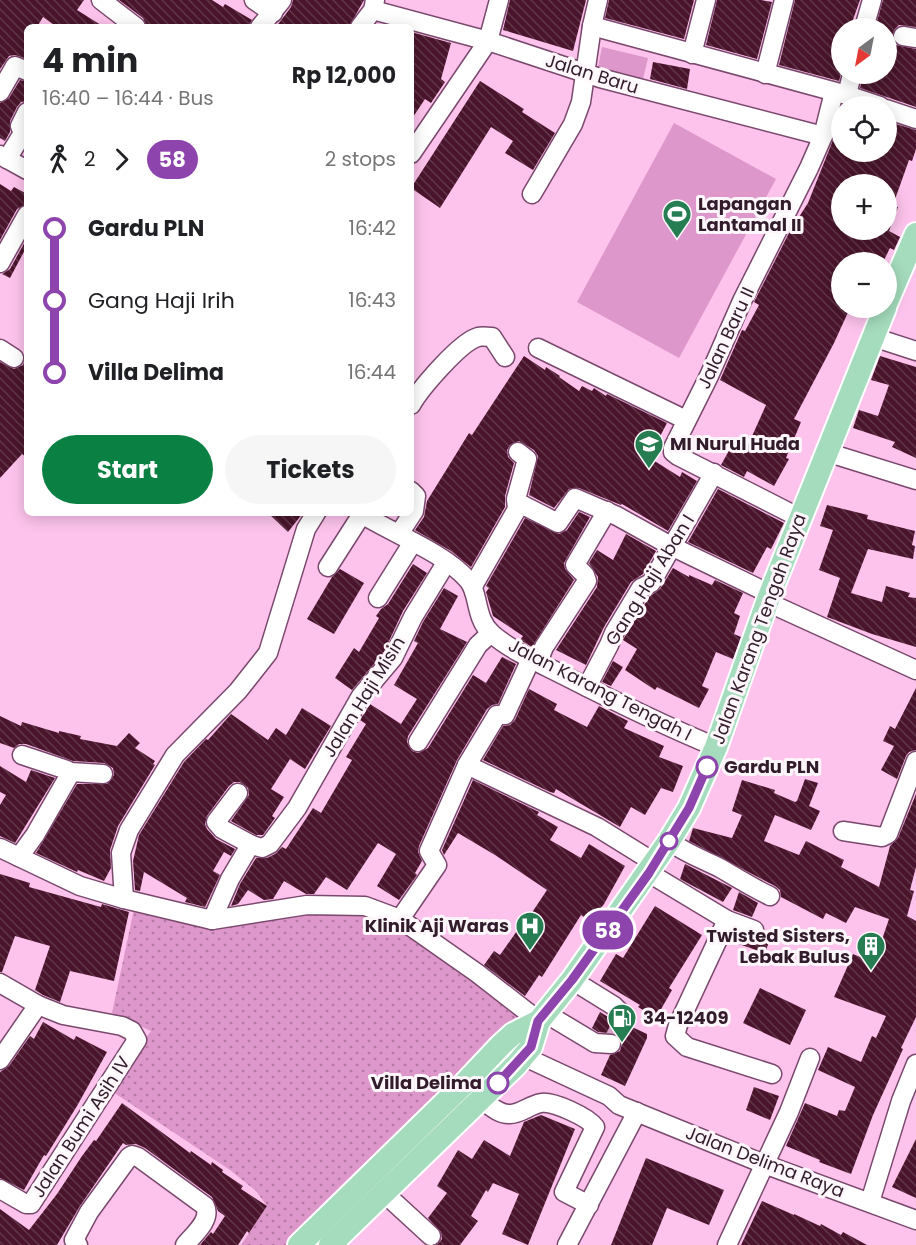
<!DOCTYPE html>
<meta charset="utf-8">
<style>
:root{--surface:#fff;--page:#f6f6f6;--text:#202124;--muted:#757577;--accent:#0b8043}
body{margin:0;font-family:Poppins,sans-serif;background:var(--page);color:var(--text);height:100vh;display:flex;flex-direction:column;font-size:22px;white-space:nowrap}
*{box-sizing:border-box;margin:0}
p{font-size:20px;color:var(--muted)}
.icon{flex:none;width:33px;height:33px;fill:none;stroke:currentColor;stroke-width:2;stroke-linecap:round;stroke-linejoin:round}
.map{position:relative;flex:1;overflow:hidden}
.sheet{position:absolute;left:24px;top:24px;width:390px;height:492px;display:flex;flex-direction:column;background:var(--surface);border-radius:9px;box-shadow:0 3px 15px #0003}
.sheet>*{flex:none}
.badge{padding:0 12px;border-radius:20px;font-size:21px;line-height:39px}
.needle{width:39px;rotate:212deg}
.fabs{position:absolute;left:831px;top:18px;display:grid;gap:12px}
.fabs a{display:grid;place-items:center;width:66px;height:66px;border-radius:50%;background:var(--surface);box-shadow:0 3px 15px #0003;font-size:30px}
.map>.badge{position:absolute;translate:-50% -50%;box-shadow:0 0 0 3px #fff}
.legs{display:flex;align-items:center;gap:9px;height:66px;padding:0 18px;font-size:20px}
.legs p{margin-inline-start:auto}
.headline{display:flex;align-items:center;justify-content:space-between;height:102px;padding:0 18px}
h1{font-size:33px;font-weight:700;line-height:45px}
.action{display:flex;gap:12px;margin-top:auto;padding:12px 18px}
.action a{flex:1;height:69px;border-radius:36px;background:var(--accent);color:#fff;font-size:24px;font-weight:700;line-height:69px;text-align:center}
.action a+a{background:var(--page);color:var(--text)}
ul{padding:0 18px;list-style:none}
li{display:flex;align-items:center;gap:21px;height:72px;font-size:22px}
li i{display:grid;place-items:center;width:9px;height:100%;margin:0 8px;background:currentColor}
li i::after{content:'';width:15px;height:15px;margin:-8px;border:4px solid;border-radius:50%;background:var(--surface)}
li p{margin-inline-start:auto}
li:first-child i{background:linear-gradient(#0000 50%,currentColor 0)}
li:last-child i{background:linear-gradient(currentColor 50%,#0000 0)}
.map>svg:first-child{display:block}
.grass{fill:url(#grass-dots)}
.garden{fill:#dd97ca}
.building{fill:url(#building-back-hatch);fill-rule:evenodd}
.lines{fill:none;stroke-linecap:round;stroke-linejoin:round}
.minor-tunnel{stroke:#d4a2c6;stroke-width:18;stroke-dasharray:18 9;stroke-linecap:butt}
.minor-casing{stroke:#7a486d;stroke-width:21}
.major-casing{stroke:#fff;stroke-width:26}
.minor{stroke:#fff;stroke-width:18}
.major{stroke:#a5dcbd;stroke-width:22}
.line-1-casing{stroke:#fff;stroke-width:14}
.line-1{stroke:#8e44ad;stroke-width:9}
.stop-1-dot{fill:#fff;stroke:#8e44ad;stroke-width:3}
.labels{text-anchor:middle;stroke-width:6;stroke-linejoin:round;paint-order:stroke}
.street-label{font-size:18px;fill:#321c2c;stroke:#fdf7fb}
.poi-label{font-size:18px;font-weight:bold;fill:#321c2c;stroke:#fdf7fb;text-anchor:start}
.stop-label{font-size:18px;font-weight:bold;fill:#321c2c;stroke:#fdf7fb;text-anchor:start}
</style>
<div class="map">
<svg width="916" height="1245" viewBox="0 0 916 1245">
<defs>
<pattern id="grass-dots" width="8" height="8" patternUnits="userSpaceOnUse" patternTransform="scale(1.5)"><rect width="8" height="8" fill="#dd97ca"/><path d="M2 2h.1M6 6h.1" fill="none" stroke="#b47aa4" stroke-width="1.8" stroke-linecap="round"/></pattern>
<pattern id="building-back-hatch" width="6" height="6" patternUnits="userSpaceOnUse" patternTransform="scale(1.5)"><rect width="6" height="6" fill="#4a152c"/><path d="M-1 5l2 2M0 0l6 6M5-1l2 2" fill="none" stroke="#62364a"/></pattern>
</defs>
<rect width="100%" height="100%" fill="#fdc3ec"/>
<polygon class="grass" points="134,909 362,913 396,926 474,980 522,1018 505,1027 286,1245 241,1245 267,1206 256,1191 230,1170 110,1090 151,1031 112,1013"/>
<g class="garden">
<polygon points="602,47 648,58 642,83 597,72"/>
<polygon points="674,123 776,179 679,358 577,302"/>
</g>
<g class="building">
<polygon points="0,0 84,0 77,10 104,27 57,27 43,17 37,27 27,27 27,59 15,55 9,56 0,69"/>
<polygon points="119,0 212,0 223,7 225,4 252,20 248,27 147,27 143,18"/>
<polygon points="293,0 364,0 349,27 276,27 291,7"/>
<polygon points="510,0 586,0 573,51 503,30"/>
<polygon points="609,0 694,0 684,39 605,18"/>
<polygon points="717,0 761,0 772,2 757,59 706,45"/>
<polygon points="795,0 860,0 850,28 842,28 842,70 839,81 779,65"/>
<polygon points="883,0 916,0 916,27 899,25 895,29 892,35 896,45 916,49 916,107 860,88 863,74 886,74 886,28 876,25"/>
<polygon points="411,32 451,43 441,79 445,82 431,103 425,99 411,120"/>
<polygon points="653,62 690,69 687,89 650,79"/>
<polygon points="20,80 27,82 27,101 21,102 17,107 10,121 10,132 5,141 0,138 0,103 9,98"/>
<polygon points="480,81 524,109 522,112 555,133 533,170 505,153 513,141 491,127 440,208 411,188"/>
<path d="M 842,108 L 842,152 L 886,152 L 886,121 L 916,130 L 916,149 L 912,161 L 909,160 L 893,205 L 898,207 L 889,231 L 900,237 L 894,250 L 890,248 L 883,262 L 842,262 L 842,308 L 850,308 L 834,343 L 794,419 L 801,422 L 786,458 L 789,459 L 774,486 L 747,471 L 744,477 L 721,465 L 731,447 L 744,454 L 766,405 L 720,380 L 742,330 L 745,331 L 759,305 L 754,302 L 790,231 L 808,203 L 833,140 ZM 842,184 L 886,184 L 886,230 L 842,230 L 842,209 L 835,205 L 842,190 Z"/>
<polygon points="0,184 11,191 14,187 27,194 27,204 17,209 0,240"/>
<polygon points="27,238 27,246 10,278 2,274 10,269"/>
<polygon points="524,356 545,370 546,367 560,376 559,377 579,391 582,386 592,391 594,388 606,396 607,394 667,423 655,446 659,448 653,460 680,477 682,472 697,481 668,531 622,504 621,505 579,488 569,489 554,508 529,495 538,456 534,450 519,441 510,445 507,450 508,457 514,463 505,496 505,507 471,567 451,551 415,530 424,517 427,501 453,459 469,433 472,435"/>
<polygon points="880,356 916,367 916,458 892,447 895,442 853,428 859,410 878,416 889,385 871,380"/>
<polygon points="25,359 27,360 27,458 22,454 0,478 0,362 14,369 23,365"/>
<polygon points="718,489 784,523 771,549 767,547 753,573 688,542"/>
<polygon points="827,505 868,515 867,519 915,531 912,545 915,546 913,559 868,549 851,593 882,602 886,586 910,593 908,597 916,598 916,647 872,634 827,617 840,578 819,570 833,530 820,526"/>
<polygon points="579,512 590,517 564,563 565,569 574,580 532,647 520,640 523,636 493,616 486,592 489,588 486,586 525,518 559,534 567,530"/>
<polygon points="268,513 303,513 288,532"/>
<polygon points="626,534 656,551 643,574 631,582 604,627 586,665 556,650 597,587 598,577 589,563 597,550 613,560"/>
<polygon points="413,564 427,573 403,611 384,652 352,690 335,678 354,648 359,652 379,618 376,616 381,609 388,604"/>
<polygon points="673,568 689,577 689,575 712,585 715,580 743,593 734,613 740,616 734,634 741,637 733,659 716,652 702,686 709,689 699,708 657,687 655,690 625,670 637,649 623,640 624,638 649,597 660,589"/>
<polygon points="340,569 364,583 334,634 307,619 332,577"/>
<polygon points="444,588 458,596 440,629 467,642 408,736 407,742 412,751 418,753 428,748 473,675 486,683 502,657 516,664 498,704 492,705 487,709 457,760 419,846 418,852 422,861 415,873 417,875 399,900 377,886 396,854 378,843 347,890 326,877 314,894 306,894 284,881 273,899 264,900 248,890 238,904 231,906 240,884 256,858 267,858 275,854 282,847 286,849 313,808 321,813 352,760 346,757 366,724 360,720 370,704 401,724 417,699 394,685 418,643 414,641 423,622"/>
<polygon points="613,661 623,667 611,686 602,682"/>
<polygon points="916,688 916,750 909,752 906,756 897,779 881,770 894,746 883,741 890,726 895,729"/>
<polygon points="529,689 557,704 554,710 587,727 599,706 628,721 624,728 664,746 659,757 683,766 673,792 661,788 645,815 631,807 620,827 556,789 554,793 550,792 483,760 503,726 510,725 515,720"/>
<polygon points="302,708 331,726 305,769 290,759 271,789 284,797 272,816 275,818 263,835 256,835 231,821 249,795 248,788 240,782 234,782 229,786 207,816 205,824 207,829 216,839 235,849 231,856 224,852 213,871 220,875 205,907 185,902 187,898 144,872 140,891 135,890 133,861 139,835 184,762 206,739 208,740 231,714 268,740 276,728 286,735"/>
<polygon points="0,716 21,726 22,722 59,733 59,731 81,736 80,739 117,746 129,733 140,743 135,748 155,761 153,764 155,765 118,826 110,850 111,868 104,881 78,870 77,872 36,853 77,784 107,784 114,775 113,768 104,763 73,761 26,744 19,744 14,748 0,743"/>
<polygon points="0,766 26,782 31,770 55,778 15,843 0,836 0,805 6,795 0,792"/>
<polygon points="805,779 818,783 809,806 820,811 811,830 775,815 764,841 799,855 806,841 844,860 841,867 879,887 890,846 898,838 916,794 916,867 910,890 914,891 907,916 916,921 916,1017 901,1048 903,1049 873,1115 851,1174 819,1162 820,1160 786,1146 805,1103 837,1116 839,1110 845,1111 855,1087 818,1070 828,1047 861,1062 872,1036 876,1038 886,1016 834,997 853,954 874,963 889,919 855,907 846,923 826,913 823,919 781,897 780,890 775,886 689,841 693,828 732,838 742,815 732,811 742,780 775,790 774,793 795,802 797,801"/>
<polygon points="473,780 539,812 537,815 558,827 550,840 581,858 589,844 625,866 604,904 590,922 581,915 542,977 539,975 525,996 484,965 494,951 500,955 519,928 521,929 547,890 495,855 458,833 444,855 442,850"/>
<polygon points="685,864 732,888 723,902 680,879"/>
<polygon points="0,874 30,883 29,887 101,907 102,904 129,912 114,981 70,971 60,1002 43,995 35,990 50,946 15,936 2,972 0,972"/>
<polygon points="739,892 758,903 752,917 733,910"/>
<polygon points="655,906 702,935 669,988 672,990 656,1018 638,1007 640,1005 600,981 616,954 623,958"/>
<polygon points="733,934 751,941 761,939 769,942 765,953 730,941"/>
<polygon points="760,988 806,1010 790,1045 743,1023"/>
<polygon points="600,1012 610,1018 613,1029 618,1032 625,1033 632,1027 647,1034 647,1038 625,1086 601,1075 610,1055 620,1051 622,1044 617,1034 598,1032 592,1028"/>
<polygon points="43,1022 74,1040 76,1036 107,1052 77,1106 46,1156 44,1155 24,1190 0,1178 0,1072 9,1066 30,1036 34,1039"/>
<polygon points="754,1087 779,1096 770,1120 746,1110"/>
<polygon points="122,1103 190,1153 191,1151 211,1165 212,1162 223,1170 222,1172 243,1186 241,1189 267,1206 249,1233 247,1231 238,1245 200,1245 211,1232 213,1234 225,1216 218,1211 212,1197 145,1148 136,1144 126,1145 123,1143 80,1206 57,1245 0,1245 0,1209 29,1230 57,1194 82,1156 94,1140 96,1141"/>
<polygon points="541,1115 575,1129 528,1245 502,1234 519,1194 493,1183 488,1192 486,1190 471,1216 478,1221 460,1245 437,1245 442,1239 441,1232 428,1218 447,1193 437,1186 458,1150 472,1159 484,1140 510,1156 524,1122"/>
<polygon points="916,1139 916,1198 892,1187"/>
<polygon points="646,1158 724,1190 709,1225 667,1208 652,1245 611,1245"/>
<polygon points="762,1201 794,1215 794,1214 820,1226 821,1224 841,1235 843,1232 867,1245 741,1245"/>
</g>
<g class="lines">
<polyline class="minor-tunnel" points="611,1044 622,1022"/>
<g class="minor-casing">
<g id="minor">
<polyline points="101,0 136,27"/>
<polyline points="254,0 273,13"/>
<polyline points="373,10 488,41 600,78 823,136"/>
<polyline points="592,26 847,95 880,106"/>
<polyline points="260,27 282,0"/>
<polyline points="360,27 373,10 375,0"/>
<polyline points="864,28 872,0"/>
<polyline points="903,36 916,38"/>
<polyline points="692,54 706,0"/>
<polyline points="765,74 784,0"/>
<polyline points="0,92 15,66 27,71"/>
<polyline points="847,95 852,74"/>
<polyline points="886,109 916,119"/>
<polyline points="411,154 488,41 499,0"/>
<polyline points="0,155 27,170"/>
<polyline points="7,159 23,133 20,126 27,112"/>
<polyline points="532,194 573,124 581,102 592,26 598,0"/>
<polyline points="0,263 27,215"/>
<polyline points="873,337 916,351"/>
<polyline points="538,348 686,420"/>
<polyline points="0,349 14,358"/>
<path d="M 411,405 C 420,389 460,342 478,337 C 482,336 488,337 492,337 L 505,357"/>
<polyline points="826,452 916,480"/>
<polyline points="517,502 558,523 575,498 617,516 671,546 770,594"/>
<path d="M 360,513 C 391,533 444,552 468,580 C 480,594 474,618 492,634 C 513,652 542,664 567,677 C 616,702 665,726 716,747"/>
<polyline points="800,518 678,456 673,452 673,448 709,376 742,301 809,168 823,136 834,92"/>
<polyline points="399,534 414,511 416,496 411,491"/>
<polyline points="328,567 362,514"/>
<polyline points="473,586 517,509 516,499 527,459 518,452"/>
<polyline points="378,598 413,542"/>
<polyline points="767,602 916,670"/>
<polyline points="538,662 544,647 587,581 585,575 575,565 607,511"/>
<polyline points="587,687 609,645 614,633 641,588 651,583 714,473"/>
<polyline points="418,742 478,645 491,633"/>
<polyline points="467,765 597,827 655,863"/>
<polyline points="70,772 103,774"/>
<polyline points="238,793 216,822 222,829 252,845 262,848 270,844 297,808 361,696 393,658 413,617 446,563"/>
<polyline points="843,831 882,837 888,834 916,761"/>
<path d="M 669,841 C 685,853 702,859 720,868 C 737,878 753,888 770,896"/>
<polyline points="0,848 80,886 124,899 212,920 307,905 365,906 400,919 477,973 539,1021"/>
<polyline points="19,857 35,835 70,774 67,770 22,755"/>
<polyline points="649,873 727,920 754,930"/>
<polyline points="124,899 121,853 129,830 175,755 238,691 268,653 306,529 316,513"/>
<polyline points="400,919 437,865 429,851 467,765 497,715 505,715 531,659"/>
<polyline points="212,920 230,879 249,847 252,845"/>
<polyline points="727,920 678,1025 675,1036 687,1047 772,1074"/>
<polyline points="572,980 614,1006 620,1012 622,1022"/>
<polyline points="0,983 38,1005 63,1015 122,1026 132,1031 137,1040 31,1204 26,1204 0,1189"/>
<polyline points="545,1013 595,1043 611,1044"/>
<polyline points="512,1051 609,1096 619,1105 764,1164 916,1220"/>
<polyline points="0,1060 38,1005"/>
<path d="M 481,1099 C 489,1105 499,1115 510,1114 C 520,1114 530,1105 541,1103 C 553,1101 588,1117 595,1127 L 564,1192 L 589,1205"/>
<polyline points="383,1192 431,1236"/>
<polyline points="870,1202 901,1101 916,1064"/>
<path d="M 78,1245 L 74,1240 L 89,1212 L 129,1157 L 132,1155 L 138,1157 L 205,1206 C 212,1220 193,1235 185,1245"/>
<polyline points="567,1245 637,1112"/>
<polyline points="727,1245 789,1112 810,1058"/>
</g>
</g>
<g class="major-casing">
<g id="major">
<polyline points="886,304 916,234"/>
<polyline points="299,1245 465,1083 501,1045 513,1034 539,1021 572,980 669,841 689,808 716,747 770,594 885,308"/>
<polyline points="330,1245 516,1065 531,1047 539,1021"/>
</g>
</g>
<use href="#minor" class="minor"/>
<use href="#major" class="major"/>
</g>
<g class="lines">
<g class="line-1-casing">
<polyline id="line-1" points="498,1083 531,1047 538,1021 572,980 649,873 689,808 707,767"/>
</g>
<use href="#line-1" class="line-1"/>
</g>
<defs>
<g id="stadium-pin" transform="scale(1.5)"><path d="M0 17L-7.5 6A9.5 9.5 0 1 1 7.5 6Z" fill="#257d51" stroke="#fdf7fb"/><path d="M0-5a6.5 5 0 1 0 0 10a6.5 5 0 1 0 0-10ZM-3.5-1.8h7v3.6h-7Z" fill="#fff"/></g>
<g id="school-pin" transform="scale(1.5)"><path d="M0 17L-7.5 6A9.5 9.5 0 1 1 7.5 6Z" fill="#257d51" stroke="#fdf7fb"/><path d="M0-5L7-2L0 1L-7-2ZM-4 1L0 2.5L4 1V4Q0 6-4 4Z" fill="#fff"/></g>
<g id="hospital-pin" transform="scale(1.5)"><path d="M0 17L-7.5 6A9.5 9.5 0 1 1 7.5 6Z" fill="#257d51" stroke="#fdf7fb"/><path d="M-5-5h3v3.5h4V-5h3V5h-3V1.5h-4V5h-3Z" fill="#fff"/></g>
<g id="building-pin" transform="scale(1.5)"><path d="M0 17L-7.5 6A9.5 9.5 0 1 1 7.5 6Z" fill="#257d51" stroke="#fdf7fb"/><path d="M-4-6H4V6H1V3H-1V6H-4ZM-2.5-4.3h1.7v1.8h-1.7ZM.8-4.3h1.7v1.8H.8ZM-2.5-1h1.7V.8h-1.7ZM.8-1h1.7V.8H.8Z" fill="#fff"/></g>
<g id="fuel-pin" transform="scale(1.5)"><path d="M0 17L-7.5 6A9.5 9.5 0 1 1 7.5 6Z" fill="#257d51" stroke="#fdf7fb"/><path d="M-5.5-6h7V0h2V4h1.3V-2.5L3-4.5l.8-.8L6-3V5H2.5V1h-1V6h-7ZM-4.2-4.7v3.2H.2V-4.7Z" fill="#fff"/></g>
</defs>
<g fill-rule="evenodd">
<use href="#stadium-pin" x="677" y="214"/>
<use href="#school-pin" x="649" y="444"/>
<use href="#hospital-pin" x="530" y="926"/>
<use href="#building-pin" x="871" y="946"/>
<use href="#fuel-pin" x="622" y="1018"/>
</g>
<g class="stop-1-dot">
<circle cx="707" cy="767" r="10"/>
<circle cx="669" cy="841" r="8"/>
<circle cx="498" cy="1083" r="10"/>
</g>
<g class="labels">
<g class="street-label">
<text transform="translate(592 74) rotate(17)" y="6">Jalan Baru</text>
<text transform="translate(726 338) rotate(-65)" y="6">Jalan Baru II</text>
<text transform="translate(650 580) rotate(-58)" y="6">Gang Haji Aban I</text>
<text transform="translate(759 629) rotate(-70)" y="6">Jalan Karang Tengah Raya</text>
<text transform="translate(600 690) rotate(27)" y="6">Jalan Karang Tengah I</text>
<text transform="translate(364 697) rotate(-58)" y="6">Jalan Haji Misin</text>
<text transform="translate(81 1127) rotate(-57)" y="6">Jalan Bumi Asih IV</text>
<text transform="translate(765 1162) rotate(21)" y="6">Jalan Delima Raya</text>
</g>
<g class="poi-label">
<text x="698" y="210">Lapangan<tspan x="698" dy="21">Lantamal II</tspan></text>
<text x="670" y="450">MI Nurul Huda</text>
<text x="509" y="932" text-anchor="end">Klinik Aji Waras</text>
<text x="850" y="942" text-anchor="end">Twisted Sisters,<tspan x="850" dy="21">Lebak Bulus</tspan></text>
<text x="643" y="1024">34-12409</text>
</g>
<g class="stop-label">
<text x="724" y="773">Gardu PLN</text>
<text x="482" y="1089" text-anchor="end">Villa Delima</text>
</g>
</g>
</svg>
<div class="fabs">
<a><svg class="needle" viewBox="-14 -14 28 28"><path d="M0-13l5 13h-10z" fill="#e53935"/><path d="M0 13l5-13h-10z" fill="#757577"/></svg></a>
<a><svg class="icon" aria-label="locate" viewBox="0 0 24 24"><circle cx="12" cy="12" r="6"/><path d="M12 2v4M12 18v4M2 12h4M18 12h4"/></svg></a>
<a>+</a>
<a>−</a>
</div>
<b class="badge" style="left:608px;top:930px;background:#8e44ad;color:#fff">58</b>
<section class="sheet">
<div class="headline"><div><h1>4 min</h1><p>16:40 – 16:44 · Bus</p></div><b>Rp 12,000</b></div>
<div class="legs"><svg class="icon" aria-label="walk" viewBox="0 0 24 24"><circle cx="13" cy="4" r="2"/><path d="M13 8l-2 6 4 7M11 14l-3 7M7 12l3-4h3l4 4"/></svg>2<svg class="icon" aria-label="forward" viewBox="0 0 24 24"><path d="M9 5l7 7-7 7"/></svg><b class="badge" style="background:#8e44ad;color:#fff">58</b><p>2 stops</p></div>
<ul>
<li><i style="color:#8e44ad"></i><b>Gardu PLN</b><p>16:42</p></li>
<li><i style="color:#8e44ad"></i><span>Gang Haji Irih</span><p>16:43</p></li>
<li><i style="color:#8e44ad"></i><b>Villa Delima</b><p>16:44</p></li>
</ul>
<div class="action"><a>Start</a><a>Tickets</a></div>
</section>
</div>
